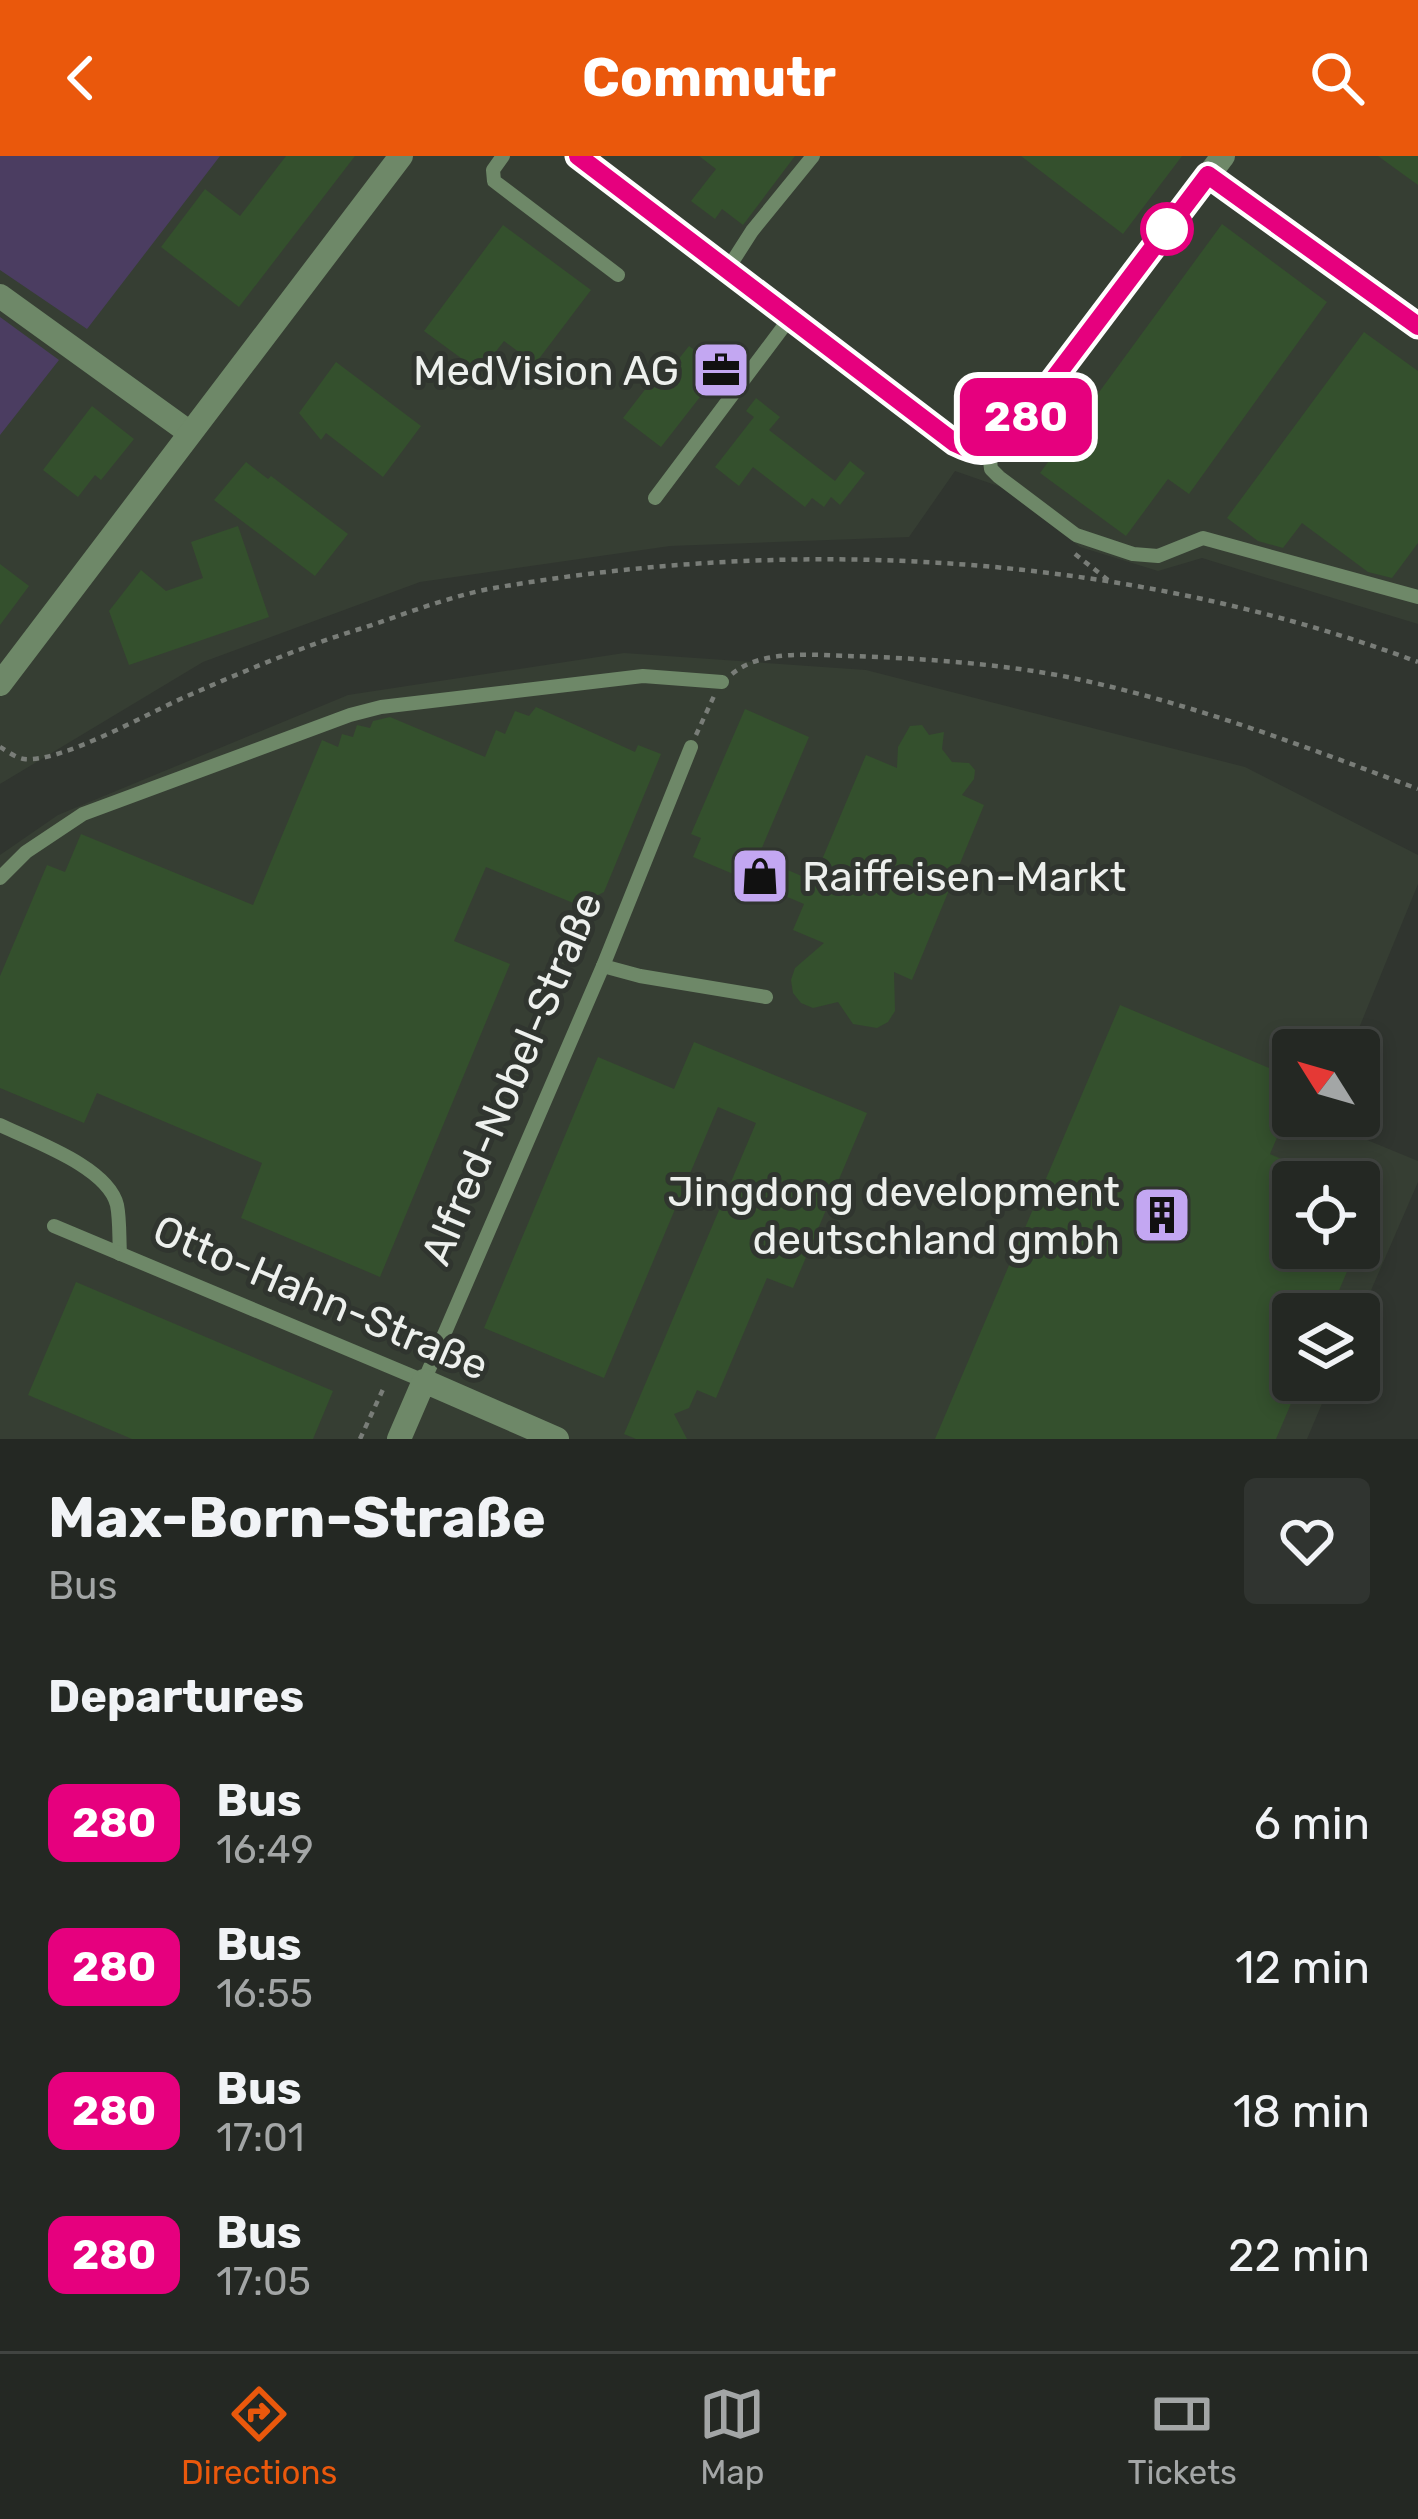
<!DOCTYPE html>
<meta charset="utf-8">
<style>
:root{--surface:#242823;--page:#303430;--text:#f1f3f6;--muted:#a3a6a6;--line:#414441;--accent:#ea580c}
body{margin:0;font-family:Rubik,sans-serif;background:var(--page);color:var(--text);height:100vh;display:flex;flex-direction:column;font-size:45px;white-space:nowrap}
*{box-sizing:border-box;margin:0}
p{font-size:39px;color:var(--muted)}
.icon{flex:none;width:66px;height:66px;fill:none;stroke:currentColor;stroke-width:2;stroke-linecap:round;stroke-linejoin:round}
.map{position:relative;height:1283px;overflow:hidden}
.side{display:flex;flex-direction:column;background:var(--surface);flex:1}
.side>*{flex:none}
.badge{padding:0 24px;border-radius:18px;font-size:42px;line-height:78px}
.needle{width:78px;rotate:307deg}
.tools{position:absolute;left:1272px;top:873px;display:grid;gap:24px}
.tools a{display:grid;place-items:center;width:108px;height:108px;border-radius:12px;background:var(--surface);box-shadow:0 6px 18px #0003,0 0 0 3px var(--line);font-size:60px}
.map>.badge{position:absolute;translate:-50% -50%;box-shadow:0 0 0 6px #fff}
h2{padding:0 48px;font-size:45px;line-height:108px}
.round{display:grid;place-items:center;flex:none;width:126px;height:126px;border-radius:12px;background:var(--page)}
.summary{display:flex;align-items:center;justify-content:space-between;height:204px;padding:0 48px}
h1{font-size:57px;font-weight:700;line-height:90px}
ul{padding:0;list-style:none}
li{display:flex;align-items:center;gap:36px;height:144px;padding:0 48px}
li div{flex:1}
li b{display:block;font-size:45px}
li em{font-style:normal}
li .badge{min-width:132px;font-weight:700;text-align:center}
header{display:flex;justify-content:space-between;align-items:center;height:156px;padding:0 48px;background:var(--accent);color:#fff;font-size:54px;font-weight:700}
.tabs{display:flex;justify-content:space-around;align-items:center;height:168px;border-top:3px solid var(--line);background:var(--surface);font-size:33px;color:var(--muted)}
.tabs a{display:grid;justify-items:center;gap:6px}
.tabs .active{color:var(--accent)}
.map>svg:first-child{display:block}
.built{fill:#363e33;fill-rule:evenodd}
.green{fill:#4b3d61}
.building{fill:#34502d}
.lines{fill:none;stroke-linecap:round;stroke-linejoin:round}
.path{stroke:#797d78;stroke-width:4.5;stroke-dasharray:6 6;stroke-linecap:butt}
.service{stroke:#6e8868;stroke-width:14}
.minor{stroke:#6e8868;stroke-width:24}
.line-casing{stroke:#fff;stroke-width:27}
.line{stroke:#e6007e;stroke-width:18}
.stop-dot{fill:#fff;stroke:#e6007e;stroke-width:6}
.labels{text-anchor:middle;stroke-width:10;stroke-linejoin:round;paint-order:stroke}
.poi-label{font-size:42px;fill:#edf0ed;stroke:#30352f;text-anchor:end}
.street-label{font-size:42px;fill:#edf0ed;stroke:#30352f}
</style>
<header><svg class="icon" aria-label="back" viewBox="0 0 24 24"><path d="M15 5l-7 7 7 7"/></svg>Commutr<svg class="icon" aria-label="search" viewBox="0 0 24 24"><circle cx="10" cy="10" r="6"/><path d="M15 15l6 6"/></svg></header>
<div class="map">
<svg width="1418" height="1283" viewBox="0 0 1418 1283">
<rect width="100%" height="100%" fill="#30352f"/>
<g class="built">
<polygon points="0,0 1418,0 1418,468 1202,402 1158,415 1080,391 1001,331 955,315 909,381 670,390 420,426 203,506 0,628"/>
<path d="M 624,497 L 866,514 L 1245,611 L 1418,699 L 1418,728 L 1350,894 L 1293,894 L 1293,960 L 1323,960 L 1321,965 L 1418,1005 L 1418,1026 L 1359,1162 L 1359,1158 L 1293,1158 L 1293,1224 L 1332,1224 L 1307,1283 L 0,1283 L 0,699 L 58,659 L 348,539 ZM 1293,1026 L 1359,1026 L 1359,1092 L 1293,1092 Z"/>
</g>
<g class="green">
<polygon points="0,0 220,0 87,173 0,114"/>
<polygon points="0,161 59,204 0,279"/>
</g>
<g class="building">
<polygon points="286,0 355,0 239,151 161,91 205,33 240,60"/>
<polygon points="699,0 795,0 743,69 722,53 715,63 691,45 716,13"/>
<polygon points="1021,0 1182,0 1123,78"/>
<polygon points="1378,0 1418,0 1418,29"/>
<polygon points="1222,68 1327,146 1189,338 1168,323 1126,380 1040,317"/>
<polygon points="503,69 591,134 535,208 504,185 480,216 424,175"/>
<polygon points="1364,176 1418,215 1418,387 1392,422 1368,416 1302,367 1283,392 1258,385 1227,362"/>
<polygon points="689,190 721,214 661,291 623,262 664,209 670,214"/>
<polygon points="336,206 421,270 383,321 326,277 321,284 299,257"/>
<polygon points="756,242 780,261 769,274 835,325 850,305 865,317 840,349 831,341 824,351 812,342 805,351 753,311 739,330 715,311 754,261 746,255"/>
<polygon points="92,250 134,283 101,324 95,319 78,341 43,314"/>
<polygon points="246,306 268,323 271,320 348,378 315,420 214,344"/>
<polygon points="238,370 269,461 129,509 109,455 141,414 166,435 203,422 191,386"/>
<polygon points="0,408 29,430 0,469"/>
<polygon points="536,551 635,596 638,589 661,598 604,736 578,749 486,711 454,785 510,808 380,1121 241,1062 262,1007 97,937 84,967 0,932 0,820 47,709 65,716 81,678 253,749 322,584 338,591 342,578 353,581 357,569 370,572 373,565 390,561 485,601 496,574 505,578 515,555 529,560"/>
<polygon points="745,553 809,581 758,701 813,725 866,599 897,612 898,591 910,570 922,569 929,579 944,576 942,593 952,606 969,607 975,614 974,623 962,639 984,649 912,824 894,816 895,855 888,866 877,872 853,868 838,846 813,852 801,847 793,837 791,824 795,812 824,787 793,774 804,748 693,701 701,682 691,678"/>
<polygon points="1120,849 1293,922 1293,944 1270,998 1335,1026 1293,1026 1293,1092 1357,1092 1329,1158 1293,1158 1293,1224 1301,1224 1276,1283 935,1283"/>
<polygon points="694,886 867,957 793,1132 767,1122 716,1242 697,1234 689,1252 674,1258 687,1283 636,1283 624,1278 756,967 718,951 604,1222 484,1172 598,901 674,933"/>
<polygon points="76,1126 333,1235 313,1283 132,1283 28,1239"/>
</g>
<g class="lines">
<g class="path">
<polyline points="1075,398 1108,424"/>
<path d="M 732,518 C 762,493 812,499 848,500 C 919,502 1008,508 1077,523 C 1194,548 1306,591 1418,633"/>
<polyline points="696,579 714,540"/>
<path d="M 0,591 C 7,595 16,602 24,603 C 61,607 148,557 185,541 C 242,516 303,490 363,472 C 405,458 450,440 494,432 C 800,379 1125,397 1418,506"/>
<polyline points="360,1283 385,1229"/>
</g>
<g class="service">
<polyline points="503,0 493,14 494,25 618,119"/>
<polyline points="727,114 752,75 813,0"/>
<polyline points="989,296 991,313 999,321 1076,379 1133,398 1158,400 1203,382 1418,441"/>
<polyline points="655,342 790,162"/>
<polyline points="0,722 26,696 83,658 350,559 381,551 643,520 722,526"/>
<polyline points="603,810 640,820 766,841"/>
<path d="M 0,969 C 33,985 108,1011 117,1049 C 120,1064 119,1082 120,1098"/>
<polyline points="54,1070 424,1225 603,810 691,591"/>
</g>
<g class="minor">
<path d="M 578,0 L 955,287 C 975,297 988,300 1007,286 L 1223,0"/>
<polyline points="1208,19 1418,170"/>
<polyline points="0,140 190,277"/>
<polyline points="0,528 401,0"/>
<polyline points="399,1283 424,1225 557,1283"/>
</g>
</g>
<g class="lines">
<g class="line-casing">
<path id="line" d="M 578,0 L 955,287 C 975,297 988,300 1006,286 L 1208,19 L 1418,170"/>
</g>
<use href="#line" class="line"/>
</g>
<defs>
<g id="office-square" transform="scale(3)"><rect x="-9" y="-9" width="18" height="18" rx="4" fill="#c3a7f2" stroke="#30352f"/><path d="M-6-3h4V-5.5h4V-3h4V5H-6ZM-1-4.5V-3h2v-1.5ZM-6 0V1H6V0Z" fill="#111"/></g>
<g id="shop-square" transform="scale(3)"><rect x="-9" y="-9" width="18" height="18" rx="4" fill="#c3a7f2" stroke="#30352f"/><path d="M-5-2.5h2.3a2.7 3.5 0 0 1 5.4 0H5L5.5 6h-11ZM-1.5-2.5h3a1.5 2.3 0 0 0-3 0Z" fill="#111"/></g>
<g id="building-square" transform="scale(3)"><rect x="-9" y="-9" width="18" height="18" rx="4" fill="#c3a7f2" stroke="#30352f"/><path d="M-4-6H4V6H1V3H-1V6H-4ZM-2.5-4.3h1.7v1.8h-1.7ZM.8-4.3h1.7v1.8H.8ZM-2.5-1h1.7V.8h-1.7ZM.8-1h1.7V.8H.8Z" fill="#111"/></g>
</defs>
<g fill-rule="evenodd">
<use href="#office-square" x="721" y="214"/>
<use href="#shop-square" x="760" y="720"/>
<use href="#building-square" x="1162" y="1059"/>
</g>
<circle class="stop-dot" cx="1167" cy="73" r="24"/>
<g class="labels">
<g class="poi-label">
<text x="679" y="229">MedVision AG</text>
<text x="802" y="735" text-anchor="start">Raiffeisen-Markt</text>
<text x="1120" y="1050">Jingdong development<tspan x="1120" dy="48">deutschland gmbh</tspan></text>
</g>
<g class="street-label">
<text transform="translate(511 922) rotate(-67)" y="15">Alfred-Nobel-Straße</text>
<text transform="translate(321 1141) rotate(23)" y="15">Otto-Hahn-Straße</text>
</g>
</g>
</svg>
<div class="tools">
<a><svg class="needle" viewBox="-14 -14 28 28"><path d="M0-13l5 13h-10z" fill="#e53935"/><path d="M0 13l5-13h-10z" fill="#a3a6a6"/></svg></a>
<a><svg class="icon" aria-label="locate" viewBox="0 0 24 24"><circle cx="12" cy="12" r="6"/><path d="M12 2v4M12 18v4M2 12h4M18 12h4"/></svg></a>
<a><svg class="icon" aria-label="layers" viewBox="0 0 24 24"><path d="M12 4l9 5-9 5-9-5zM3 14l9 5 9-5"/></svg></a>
</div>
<b class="badge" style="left:1026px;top:261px;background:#e6007e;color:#fff">280</b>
</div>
<section class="side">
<div class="summary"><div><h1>Max-Born-Straße</h1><p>Bus</p></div><a class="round"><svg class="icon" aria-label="heart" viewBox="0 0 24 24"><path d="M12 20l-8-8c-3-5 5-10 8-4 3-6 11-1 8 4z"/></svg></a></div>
<h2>Departures</h2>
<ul>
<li><span class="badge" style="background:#e6007e;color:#fff">280</span><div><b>Bus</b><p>16:49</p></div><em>6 min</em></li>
<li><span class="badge" style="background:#e6007e;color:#fff">280</span><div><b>Bus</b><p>16:55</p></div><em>12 min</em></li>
<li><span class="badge" style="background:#e6007e;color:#fff">280</span><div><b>Bus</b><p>17:01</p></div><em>18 min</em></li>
<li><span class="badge" style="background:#e6007e;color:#fff">280</span><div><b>Bus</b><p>17:05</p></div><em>22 min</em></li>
</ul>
</section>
<nav class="tabs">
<a class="active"><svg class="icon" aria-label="directions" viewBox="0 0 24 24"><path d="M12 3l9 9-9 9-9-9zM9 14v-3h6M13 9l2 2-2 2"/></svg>Directions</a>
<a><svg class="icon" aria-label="map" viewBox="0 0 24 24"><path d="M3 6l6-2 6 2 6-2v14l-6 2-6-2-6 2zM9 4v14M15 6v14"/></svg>Map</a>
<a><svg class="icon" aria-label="tickets" viewBox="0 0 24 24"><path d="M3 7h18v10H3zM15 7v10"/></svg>Tickets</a>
</nav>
